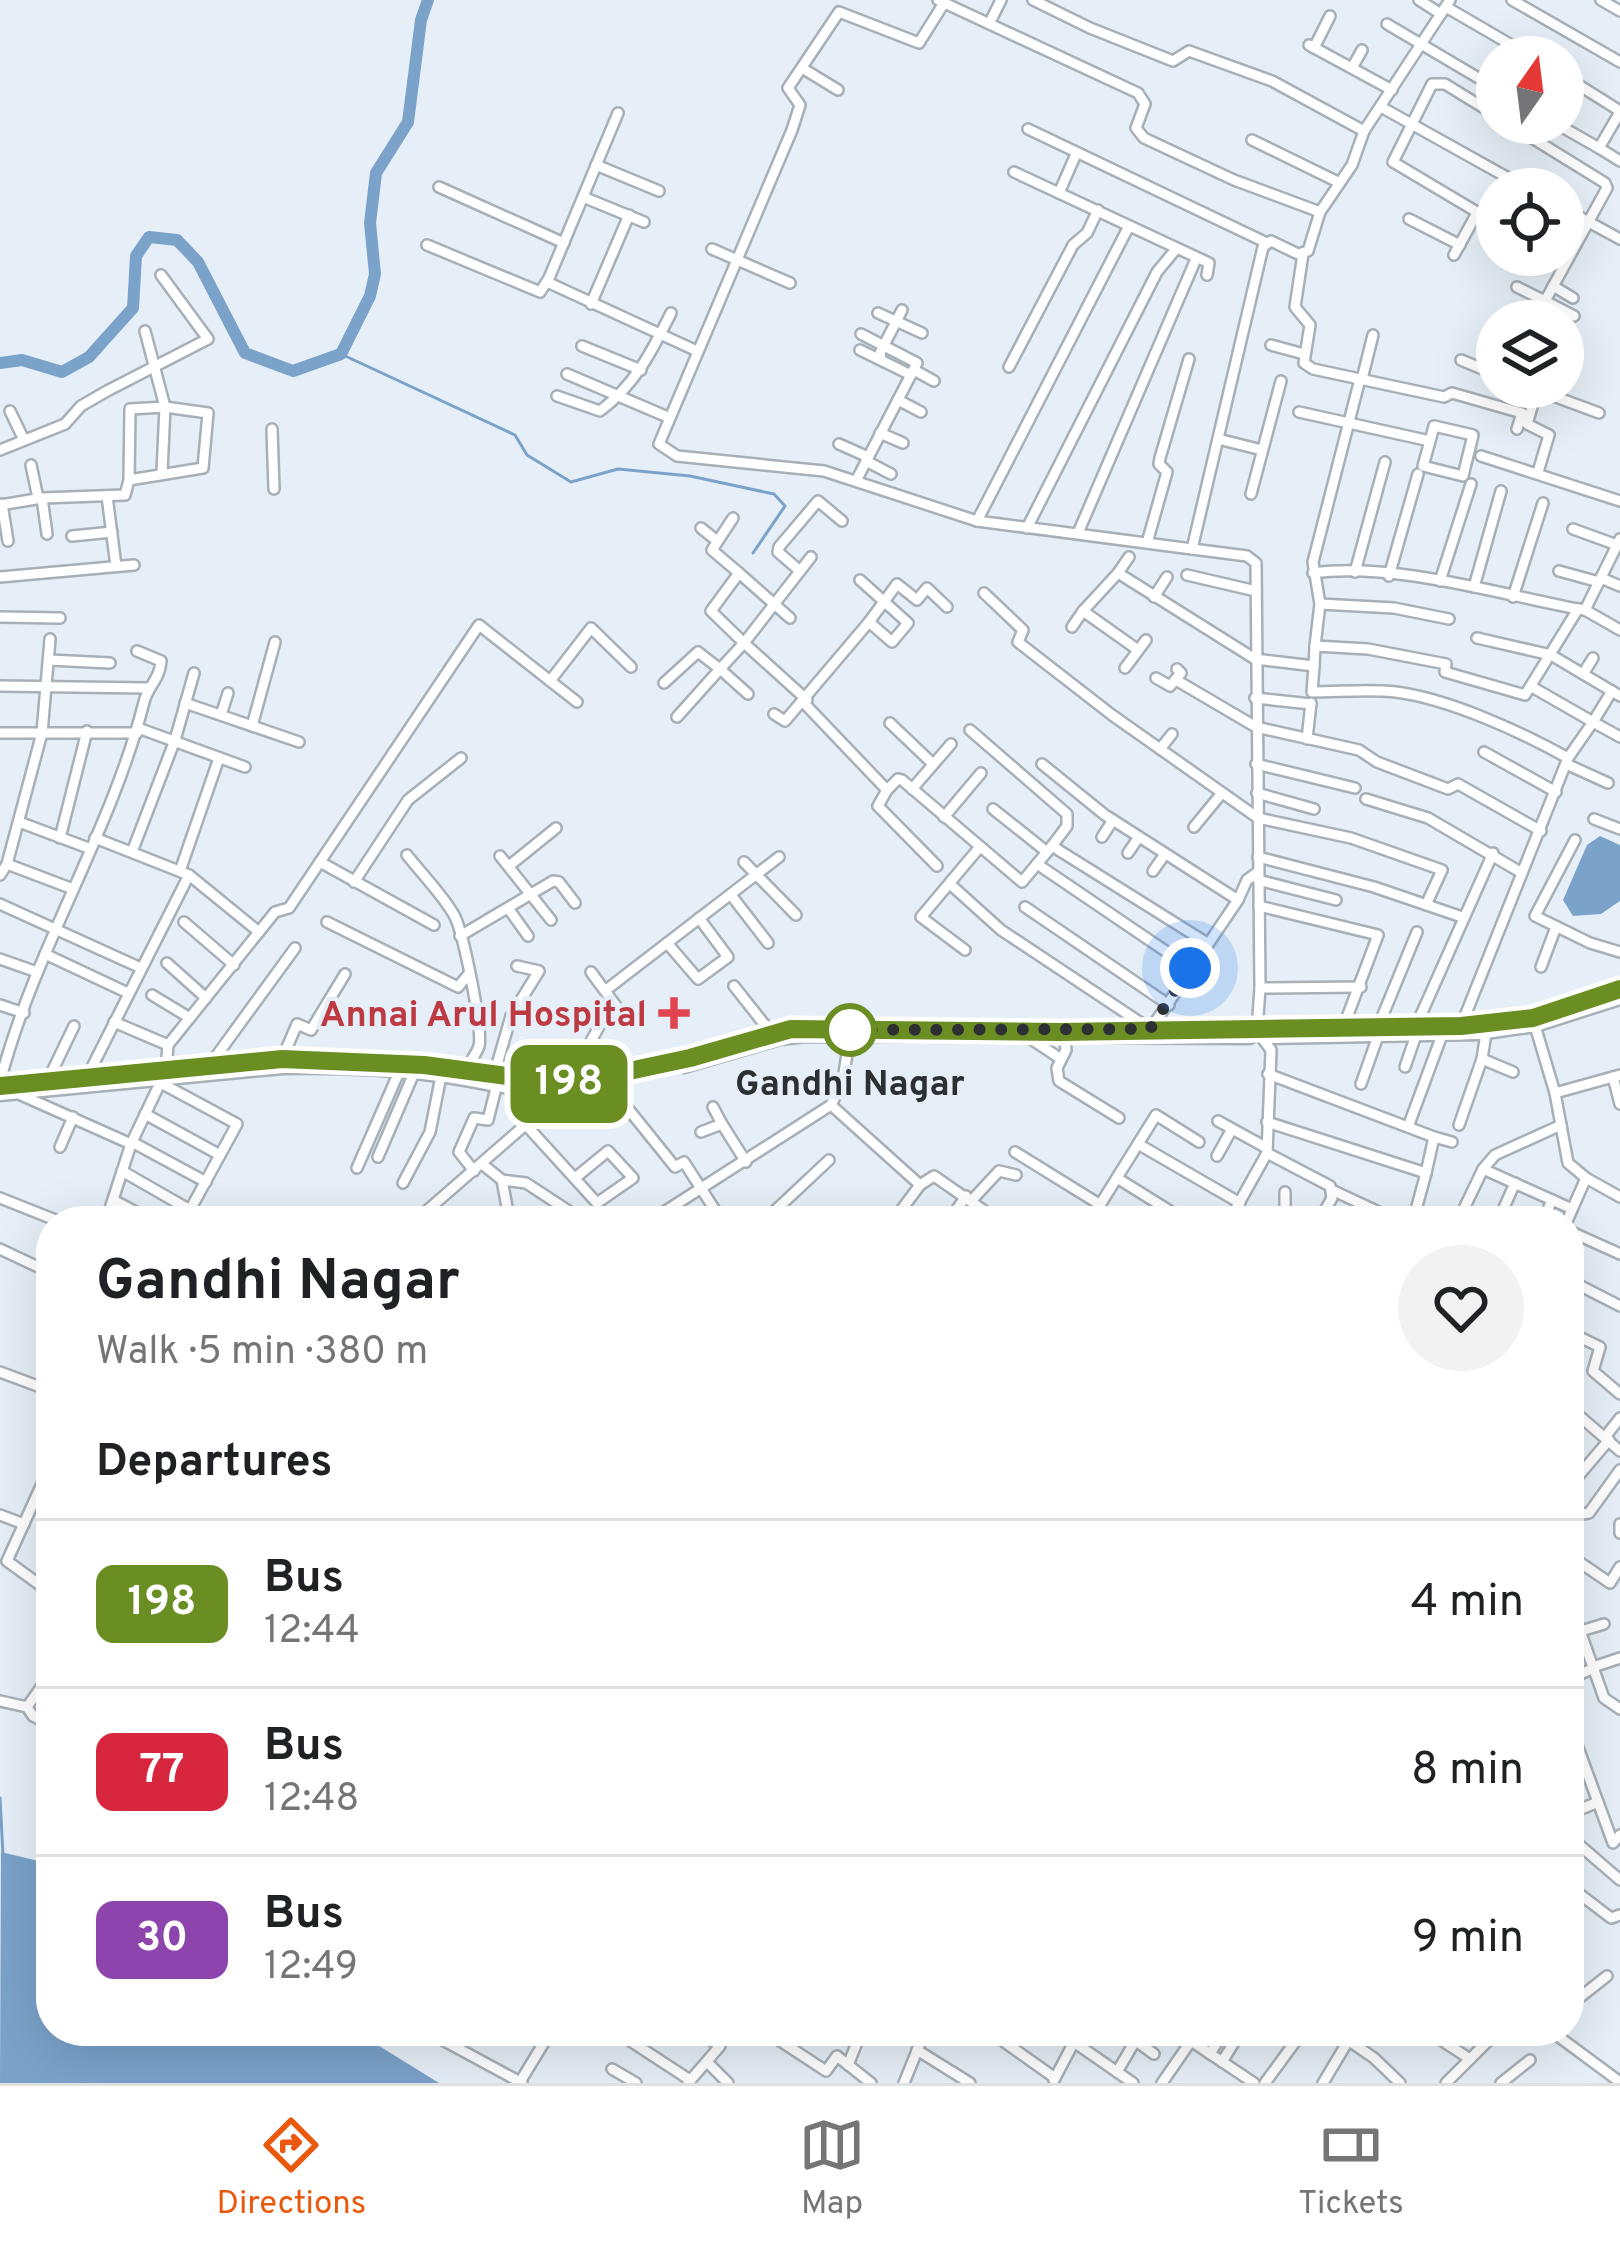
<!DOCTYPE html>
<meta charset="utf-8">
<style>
:root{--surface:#fff;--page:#f2f2f2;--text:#202124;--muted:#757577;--line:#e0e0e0;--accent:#ea580c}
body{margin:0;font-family:Overpass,sans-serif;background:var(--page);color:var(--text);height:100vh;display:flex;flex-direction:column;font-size:45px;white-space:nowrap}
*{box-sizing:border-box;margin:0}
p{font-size:39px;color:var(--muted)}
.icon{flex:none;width:66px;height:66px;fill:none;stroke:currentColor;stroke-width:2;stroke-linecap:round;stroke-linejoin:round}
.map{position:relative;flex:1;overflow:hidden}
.details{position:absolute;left:36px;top:1206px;width:1548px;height:840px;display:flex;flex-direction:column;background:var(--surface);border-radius:48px;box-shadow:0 12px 48px #0002}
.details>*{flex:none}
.badge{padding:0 24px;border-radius:18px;font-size:42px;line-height:78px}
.needle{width:78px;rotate:14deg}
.controls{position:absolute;left:1476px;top:36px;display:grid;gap:24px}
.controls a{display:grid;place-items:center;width:108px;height:108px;border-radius:50%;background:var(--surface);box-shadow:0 12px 48px #0002;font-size:60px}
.you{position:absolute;width:60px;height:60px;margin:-30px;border:9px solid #fff;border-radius:50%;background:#1a73e8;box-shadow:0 0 0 18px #1a73e833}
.map>.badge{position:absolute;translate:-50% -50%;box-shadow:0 0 0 6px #fff}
h2{padding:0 60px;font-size:45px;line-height:108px}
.round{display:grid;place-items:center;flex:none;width:126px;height:126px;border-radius:63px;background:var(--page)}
.headline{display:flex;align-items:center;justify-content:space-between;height:204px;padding:0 60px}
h1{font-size:57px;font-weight:700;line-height:90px}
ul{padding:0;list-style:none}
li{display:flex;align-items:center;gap:36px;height:168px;padding:0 60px;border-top:3px solid var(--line)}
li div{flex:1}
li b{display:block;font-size:45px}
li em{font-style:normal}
li .badge{min-width:132px;font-weight:700;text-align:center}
.tab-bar{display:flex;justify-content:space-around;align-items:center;height:168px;border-top:3px solid var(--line);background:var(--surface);font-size:33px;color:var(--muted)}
.tab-bar a{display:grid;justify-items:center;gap:6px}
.tab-bar .selected{color:var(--accent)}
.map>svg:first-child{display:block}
.water{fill:#7ba2c9}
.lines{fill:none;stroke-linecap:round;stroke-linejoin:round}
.stream{stroke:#7ba2c9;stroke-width:3}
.river{stroke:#7ba2c9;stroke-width:12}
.minor-casing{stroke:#a8b0b7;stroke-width:14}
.major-casing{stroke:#a8b0b7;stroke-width:15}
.minor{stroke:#fff;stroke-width:9}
.major{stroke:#fff;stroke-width:10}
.line-casing{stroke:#fff;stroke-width:27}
.line{stroke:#6b8e23;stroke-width:18}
.walk{stroke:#2d3033;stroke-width:12;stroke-dasharray:0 21.6}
.health-dot{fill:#e0444e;stroke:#e6eff7;stroke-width:4.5}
.stop-dot{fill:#fff;stroke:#6b8e23;stroke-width:6}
.labels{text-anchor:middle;stroke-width:9;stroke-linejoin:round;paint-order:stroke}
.health-label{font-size:36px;font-weight:bold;fill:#be3a42;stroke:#e6eff7;text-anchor:end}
.stop-label{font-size:36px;font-weight:bold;fill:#2d3033;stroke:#e6eff7}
</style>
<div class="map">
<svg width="1620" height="2083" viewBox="0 0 1620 2083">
<rect width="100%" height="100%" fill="#e6eff7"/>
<g class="water">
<polygon points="1600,836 1620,845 1620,901 1601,914 1573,916 1563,900 1587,845"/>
<polygon points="1,1852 51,1864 51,2031 355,2031 439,2083 0,2083"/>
</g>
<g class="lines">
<g class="stream">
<polyline points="341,354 515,435 527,455 571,482 618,469 690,476 774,494 785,506 753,553"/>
<polyline points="0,1798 3,1855"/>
</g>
<polyline class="river" points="0,363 22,360 62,372 89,357 133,308 136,256 149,237 177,240 198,262 245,353 293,371 341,354 370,296 375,274 370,223 376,173 408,122 421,20 428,0"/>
<g class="minor-casing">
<g id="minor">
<polyline points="938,0 1138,93 1145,104 1136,128 1144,138 1234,180 1320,212"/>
<polyline points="1033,0 1090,28 1173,61 1189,51 1272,81 1364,131"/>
<polyline points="1419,0 1441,14"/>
<polyline points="1512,0 1620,62"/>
<polyline points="1601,0 1620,11"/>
<polyline points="944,3 919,43 839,12 788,88 800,105 792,130 659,444 677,456 824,471 977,521"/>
<polyline points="1446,7 1532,57"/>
<polyline points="992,18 1001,0"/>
<polyline points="1387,24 1497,89"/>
<polyline points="1309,45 1392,90"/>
<polyline points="1314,48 1330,16"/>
<polyline points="802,68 838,90"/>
<polyline points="1352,68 1362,50"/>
<polyline points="1566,77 1620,111"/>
<polyline points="1381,107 1528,189"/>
<polyline points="1620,112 1599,148 1620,161"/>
<polyline points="1497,116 1445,84 1432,84 1393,162 1482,215 1497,194"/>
<polyline points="1508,123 1605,183 1607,188 1545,301 1574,316"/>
<polyline points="1555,123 1599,148"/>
<polyline points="1028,129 1267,243"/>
<polyline points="1252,140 1338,182"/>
<polyline points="596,165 659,191"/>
<polyline points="1014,172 1209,263 1207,275"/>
<polyline points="439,187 564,243"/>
<polyline points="1059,193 1076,154"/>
<polyline points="583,197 644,222"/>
<polyline points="1563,208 1620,239"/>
<polyline points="1409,219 1460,245"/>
<polyline points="1129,226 977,521 1192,549"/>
<polyline points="427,245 540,292 549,278 618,113"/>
<polyline points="712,249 790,283"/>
<polyline points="1303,254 1295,307 1310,325 1304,363 1313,369 1444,397 1452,393 1522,413 1517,429"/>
<polyline points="1454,255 1477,213"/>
<polyline points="547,282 697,351"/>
<polyline points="1553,286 1573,298"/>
<polyline points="1517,287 1545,301"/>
<polyline points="591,304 629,215"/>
<polyline points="878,313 922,333"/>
<polyline points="145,331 165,407 162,472"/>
<polyline points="1271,345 1304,354"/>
<polyline points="582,346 641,370"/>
<polyline points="860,350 911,375"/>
<polyline points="881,360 880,353 902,310"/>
<polyline points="1461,360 1497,375"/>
<polyline points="1009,367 1073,245 1087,233 1098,210"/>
<polyline points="914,370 934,381"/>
<polyline points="567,374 670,418"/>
<polyline points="1362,379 1373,335"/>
<polyline points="1529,387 1599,413"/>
<polyline points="1537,390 1527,424 1549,435 1538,472"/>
<path d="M 557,396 L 600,411 C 635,385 652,351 671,313"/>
<polyline points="898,400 921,412"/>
<polyline points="10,411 24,440"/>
<polyline points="1299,412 1430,441 1423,466 1463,476 1473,435 1434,426 1430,441"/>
<polyline points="272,429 274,489"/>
<polyline points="880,433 903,443"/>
<polyline points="1218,439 1262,450"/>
<polyline points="839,444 868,457"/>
<polyline points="0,450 65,424 81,406 107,391 208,339 161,275"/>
<polyline points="1481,456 1620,501"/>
<polyline points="866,461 891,474"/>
<polyline points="31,465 38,498"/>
<polyline points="856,481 917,363 861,334"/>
<polyline points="1251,494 1281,381"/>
<polyline points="107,496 116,566"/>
<polyline points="42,498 47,534"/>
<polyline points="2,504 8,541"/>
<polyline points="0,505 42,498 125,495 129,480 130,409 165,407 208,413 203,468 129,480"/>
<polyline points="733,518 712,550 739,573 711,611 744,643 720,669 748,694"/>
<polyline points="701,528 716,540"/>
<polyline points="1027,528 1157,272 1176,249"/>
<polyline points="1573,529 1617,545"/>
<polyline points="1078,533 1196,259"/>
<polyline points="72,536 112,532"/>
<polyline points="1147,543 1167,472 1159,464 1160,458 1189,359"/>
<polyline points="1129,557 1118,573 1255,659 1314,666 1315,646 1368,649 1446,664 1445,672 1525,695 1578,609 1585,610 1620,539"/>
<polyline points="800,571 778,552 779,547 818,501 842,521"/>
<polyline points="1559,571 1599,582"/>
<polyline points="1355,572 1385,462"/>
<polyline points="739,573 790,618"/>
<polyline points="1118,573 1083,611 1138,650"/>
<path d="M 1313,573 C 1393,562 1499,594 1578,609"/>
<polyline points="1187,575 1256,591"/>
<polyline points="1389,576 1418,474"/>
<polyline points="0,577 134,565"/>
<polyline points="1601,578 1620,586"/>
<polyline points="1440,581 1471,484"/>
<polyline points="1474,587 1501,491"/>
<polyline points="984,593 1023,630 1018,642 1112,715 1258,818 1351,838 1442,870 1426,905"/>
<polyline points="1154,597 1167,577"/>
<polyline points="1513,597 1543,503"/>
<polyline points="1320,604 1313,562 1360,379"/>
<polyline points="1585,610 1620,630"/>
<polyline points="0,617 60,618"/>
<polyline points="869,622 897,584 917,600 927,588 947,607"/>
<polyline points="1072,627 1083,611"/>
<polyline points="1477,638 1551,655 1620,696"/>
<polyline points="1315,646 1320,604 1394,608 1449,619"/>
<polyline points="49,660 110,663"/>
<path d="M 1314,666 L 1312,692 C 1339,692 1369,689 1396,692 C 1450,699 1521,732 1568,758"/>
<polyline points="1125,668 1146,640"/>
<polyline points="1583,674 1593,658"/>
<polyline points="1156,678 1170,686 1181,673 1177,669"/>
<polyline points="1176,680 1256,727 1359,750 1377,762 1448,789 1458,784 1541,831"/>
<polyline points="550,681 591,628 631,667"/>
<polyline points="664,683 698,652 720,669 677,717"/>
<polyline points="0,686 148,688"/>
<polyline points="1612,691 1593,722 1620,737"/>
<polyline points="1255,698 1311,704"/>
<polyline points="807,700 744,643 811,557"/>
<polyline points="185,703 299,742"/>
<polyline points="804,703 887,790 898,779 902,780 1022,882 1037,864"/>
<polyline points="774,714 785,721 869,622 892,642 908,623 860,580"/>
<polyline points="221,715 228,693"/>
<polyline points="890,723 933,764"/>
<polyline points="252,726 275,642"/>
<polyline points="138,728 245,767"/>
<polyline points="970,730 1067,814 1067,826 1052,846"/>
<polyline points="0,733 137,733"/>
<polyline points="1307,739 1311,703"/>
<polyline points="1160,749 1172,734"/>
<polyline points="1484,752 1556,792"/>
<polyline points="1042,764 1105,815 1238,900"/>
<polyline points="1256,764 1355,788"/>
<polyline points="1566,764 1608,783"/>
<polyline points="912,789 951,744"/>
<polyline points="887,790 878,806 937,866"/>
<polyline points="1257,793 1314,809"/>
<polyline points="1366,799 1428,818 1522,873"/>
<polyline points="993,809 1047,852 1037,864 1189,967"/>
<polyline points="944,817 981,773"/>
<polyline points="1594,819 1620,829"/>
<polyline points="19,822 91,849"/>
<polyline points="1194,827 1222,793"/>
<polyline points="1102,837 1113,820"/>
<polyline points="60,838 87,731"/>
<polyline points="95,838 189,875 259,932"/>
<polyline points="1575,840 1535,916 1590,943 1620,952"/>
<polyline points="132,852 175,740 194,673"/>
<polyline points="1047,852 1052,846 1207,943"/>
<polyline points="1128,853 1139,837"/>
<path d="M 407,855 C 422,874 442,894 454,915 C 463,931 483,1029 479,1046 C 476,1055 469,1064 464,1071"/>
<polyline points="500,856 551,920"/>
<polyline points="1258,857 1374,887 1462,917"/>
<polyline points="320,862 434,925"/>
<polyline points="744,862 796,915"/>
<polyline points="7,864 73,889"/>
<polyline points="509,866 556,828"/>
<polyline points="180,871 219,758"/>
<polyline points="1153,871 1165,854"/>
<polyline points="0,875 7,864 42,733 50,639"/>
<polyline points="1258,880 1336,900"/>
<polyline points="354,882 408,800 461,758"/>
<polyline points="950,884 1001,930 1150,1029"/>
<polyline points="731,895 768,943"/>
<polyline points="0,904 141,968"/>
<polyline points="1259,906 1378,935 1343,1028"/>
<polyline points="1025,907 1169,1005"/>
<polyline points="508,908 528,936"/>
<polyline points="184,922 234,965"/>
<polyline points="327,922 458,987 468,975"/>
<polyline points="460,936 553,881 559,882 575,903"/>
<polyline points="667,943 698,979 728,957 699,918"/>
<polyline points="965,950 921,917 979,848"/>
<polyline points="45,954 128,993"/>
<polyline points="0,959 37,972"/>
<polyline points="167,963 206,998"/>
<polyline points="1541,967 1556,927"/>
<polyline points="734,986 772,1034"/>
<polyline points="1260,988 1361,987"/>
<polyline points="606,990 779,857"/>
<polyline points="152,995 190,1018"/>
<polyline points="0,1005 24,1013"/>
<polyline points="1533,1019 1555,1093 1568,1163 1586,1178 1620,1197"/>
<polyline points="114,1022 168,1045"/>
<polyline points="1416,1026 1493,853"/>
<polyline points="1461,1026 1568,758 1593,722 1532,687"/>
<polyline points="1378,1027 1417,932"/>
<polyline points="1150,1030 1238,900 1247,880 1258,872"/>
<polyline points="1031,1039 1061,1059"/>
<polyline points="1065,1040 1066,1050 1057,1068 1059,1081 1119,1118"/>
<polyline points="282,1059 297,1024 311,1030 345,974"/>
<polyline points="1482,1059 1513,1072"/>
<polyline points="209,1066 295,948"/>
<polyline points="1405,1067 1416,1035"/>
<polyline points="166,1070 168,1045 275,912 289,908 479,625 577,702"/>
<polyline points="494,1075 511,1016 539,971 517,966"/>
<polyline points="87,1077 189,875"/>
<polyline points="1613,1077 1620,1104"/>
<path d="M 0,1082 C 34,950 111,833 144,702 C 148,686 160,679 161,661 L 137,651"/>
<polyline points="47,1082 74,1026"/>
<polyline points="159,1082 237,1124 184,1221"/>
<polyline points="1361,1084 1378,1036"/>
<polyline points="609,1085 675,1167 684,1162 722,1221"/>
<polyline points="1555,1093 1620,1075"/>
<polyline points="21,1095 131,1144"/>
<polyline points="831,1105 920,1185"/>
<polyline points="713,1107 722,1124"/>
<polyline points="145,1114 220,1155"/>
<polyline points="1218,1121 1265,1147"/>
<polyline points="1267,1122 1426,1173 1434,1137 1268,1074"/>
<polyline points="526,1125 597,1203 633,1178 608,1151 575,1178"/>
<polyline points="1459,1125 1482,1059 1486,1033"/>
<polyline points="1408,1127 1442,1035"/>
<polyline points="701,1132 722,1124 746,1162"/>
<polyline points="1434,1137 1452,1142"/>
<polyline points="132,1142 206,1182"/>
<polyline points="1138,1144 1240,1203"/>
<polyline points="60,1147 73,1117"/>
<polyline points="1015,1152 1099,1204"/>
<polyline points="1267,1153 1330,1186 1332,1198 1319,1221"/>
<polyline points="1217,1156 1232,1129"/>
<polyline points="378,1157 414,1073"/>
<polyline points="482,1164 502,1180 509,1218 514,1221"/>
<polyline points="357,1168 399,1072"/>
<polyline points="1483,1169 1495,1155 1561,1125"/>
<polyline points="122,1171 190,1210"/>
<polyline points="474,1171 459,1152 474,1118 488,1120 497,1084"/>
<polyline points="1117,1178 1186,1221"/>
<polyline points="502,1180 526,1183 584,1221"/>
<polyline points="403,1183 430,1132 441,1076"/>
<polyline points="1334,1191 1398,1221"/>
<polyline points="1285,1192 1285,1221"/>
<polyline points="0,1198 58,1221"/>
<polyline points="113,1200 153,1221"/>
<polyline points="972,1200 999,1171 1016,1175"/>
<polyline points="106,1221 131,1144 162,1079"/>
<polyline points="415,1221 563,1092 602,1021 616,1006 591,972"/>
<polyline points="650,1221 831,1105 843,1080 850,1034"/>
<polyline points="764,1221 829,1160"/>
<polyline points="893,1221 920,1185 934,1176 999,1221"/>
<polyline points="949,1221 966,1196"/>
<polyline points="1090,1221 1156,1115 1199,1142"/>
<polyline points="1229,1221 1267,1153 1271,1050 1257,1031 1260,988 1256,563 1247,556 1192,549 1263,247 1271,241 1298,254 1308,251 1320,212 1352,165 1364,131 1450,0"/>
<polyline points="1413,1221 1426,1173"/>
<polyline points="1458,1221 1483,1169 1572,1209"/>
<polyline points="1498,1221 1515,1183"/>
<polyline points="1543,1221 1552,1200"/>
<polyline points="1567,1221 1586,1178"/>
<polyline points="1569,1231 1620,1254"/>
<polyline points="0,1249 51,1273"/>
<polyline points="1569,1280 1620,1306"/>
<polyline points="1569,1332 1600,1347 1593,1371 1620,1394"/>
<polyline points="0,1372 51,1391"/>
<polyline points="1569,1407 1620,1451"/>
<polyline points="1605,1437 1620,1418"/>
<polyline points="51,1464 7,1561 51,1593"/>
<polyline points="1569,1487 1609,1440"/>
<polyline points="1569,1505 1583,1514 1589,1513 1620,1470"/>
<polyline points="0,1515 24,1524"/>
<polyline points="1620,1524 1620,1533"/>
<polyline points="1569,1555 1610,1583 1620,1567"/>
<polyline points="1569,1600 1604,1698 1620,1709"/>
<polyline points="1581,1631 1604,1624"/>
<polyline points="1593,1667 1620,1658"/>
<polyline points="51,1673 27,1707 33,1716 51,1725"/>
<polyline points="1569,1679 1594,1668"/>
<polyline points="0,1701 27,1707"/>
<polyline points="1569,1723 1613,1843 1620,1835"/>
<polyline points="1569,1814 1598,1802"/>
<polyline points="1569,1836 1620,1880"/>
<polyline points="1569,1886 1611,1918 1620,1915"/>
<polyline points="1569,2006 1607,1976"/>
<polyline points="426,2031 522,2083"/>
<polyline points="615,2031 690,2080"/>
<polyline points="765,2031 826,2071 837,2056 871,2083"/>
<polyline points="843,2031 856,2045 848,2065"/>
<polyline points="989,2031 1055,2078"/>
<polyline points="1058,2031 1133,2083"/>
<polyline points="1183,2031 1191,2041 1254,2083"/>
<polyline points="1427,2031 1470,2059"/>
<polyline points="1551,2031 1620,2082"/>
<polyline points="1348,2040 1374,2058 1400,2083"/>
<polyline points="1136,2041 1154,2054"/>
<polyline points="917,2050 970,2083"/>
<polyline points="1210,2054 1224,2031"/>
<polyline points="707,2062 728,2083"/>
<polyline points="1222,2062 1241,2031"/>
<polyline points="612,2069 636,2083"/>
<polyline points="1117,2072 1141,2031"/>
<polyline points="1054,2080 1074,2042"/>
<polyline points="520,2082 551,2031"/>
<polyline points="688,2083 720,2046 696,2031"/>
<polyline points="904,2083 925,2031"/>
<polyline points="1162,2083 1191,2041"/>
<polyline points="1265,2083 1303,2031"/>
<polyline points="1323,2083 1354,2031"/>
<polyline points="1446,2083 1498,2031"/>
<polyline points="1501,2083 1530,2060"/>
</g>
</g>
<g class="major-casing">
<g id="major">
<polyline points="1268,1038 1479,1034 1535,1026 1620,999"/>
<polyline points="684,1067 780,1039 806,1036 1250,1038"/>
<polyline points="0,1086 282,1059 424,1065 568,1084 690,1058 791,1029 1059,1032 1478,1025 1533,1018 1620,990"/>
<path d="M 0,1095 L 283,1068 C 336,1067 388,1069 440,1076 C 485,1082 533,1097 578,1090"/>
</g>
</g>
<use href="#minor" class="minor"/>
<use href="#major" class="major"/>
</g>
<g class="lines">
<g class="line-casing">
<polyline id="line" points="0,1086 282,1059 424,1065 568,1084 690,1058 791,1029 1059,1032 1461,1026 1533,1018 1620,989"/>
</g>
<use href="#line" class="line"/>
<polyline class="walk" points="850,1030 1150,1029 1190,968"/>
</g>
<path class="health-dot" d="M668 995h12v12h12v12h-12v12h-12v-12h-12v-12h12z"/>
<circle class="stop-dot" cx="850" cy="1030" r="24"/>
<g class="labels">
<g class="health-label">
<text x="647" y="1026">Annai Arul Hospital</text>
</g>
<g class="stop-label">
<text x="850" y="1095">Gandhi Nagar</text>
</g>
</g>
</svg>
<div class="controls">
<a><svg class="needle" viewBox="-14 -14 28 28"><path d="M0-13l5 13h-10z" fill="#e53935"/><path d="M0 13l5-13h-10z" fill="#757577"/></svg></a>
<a><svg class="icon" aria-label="locate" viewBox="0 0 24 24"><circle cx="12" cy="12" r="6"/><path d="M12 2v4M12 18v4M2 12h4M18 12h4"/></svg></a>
<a><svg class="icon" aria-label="layers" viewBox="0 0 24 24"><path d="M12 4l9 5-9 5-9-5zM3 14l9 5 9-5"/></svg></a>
</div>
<div class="you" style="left:1190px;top:968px"></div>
<b class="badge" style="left:569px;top:1084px;background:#6b8e23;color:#fff">198</b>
<section class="details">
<div class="headline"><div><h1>Gandhi Nagar</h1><p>Walk · 5 min · 380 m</p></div><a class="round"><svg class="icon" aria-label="heart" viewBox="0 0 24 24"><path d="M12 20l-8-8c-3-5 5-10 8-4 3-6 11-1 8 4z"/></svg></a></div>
<h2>Departures</h2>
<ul>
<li><span class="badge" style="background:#6b8e23;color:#fff">198</span><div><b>Bus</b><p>12:44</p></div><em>4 min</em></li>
<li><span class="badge" style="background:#d7263d;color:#fff">77</span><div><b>Bus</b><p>12:48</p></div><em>8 min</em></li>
<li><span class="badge" style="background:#8e44ad;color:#fff">30</span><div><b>Bus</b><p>12:49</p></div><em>9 min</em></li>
</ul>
</section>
</div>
<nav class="tab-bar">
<a class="selected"><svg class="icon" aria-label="directions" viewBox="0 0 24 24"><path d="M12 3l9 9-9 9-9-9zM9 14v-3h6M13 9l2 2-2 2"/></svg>Directions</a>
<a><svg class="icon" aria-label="map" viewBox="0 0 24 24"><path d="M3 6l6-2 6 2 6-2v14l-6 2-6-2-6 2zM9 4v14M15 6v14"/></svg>Map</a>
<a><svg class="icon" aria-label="tickets" viewBox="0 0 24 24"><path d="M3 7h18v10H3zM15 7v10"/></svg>Tickets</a>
</nav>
